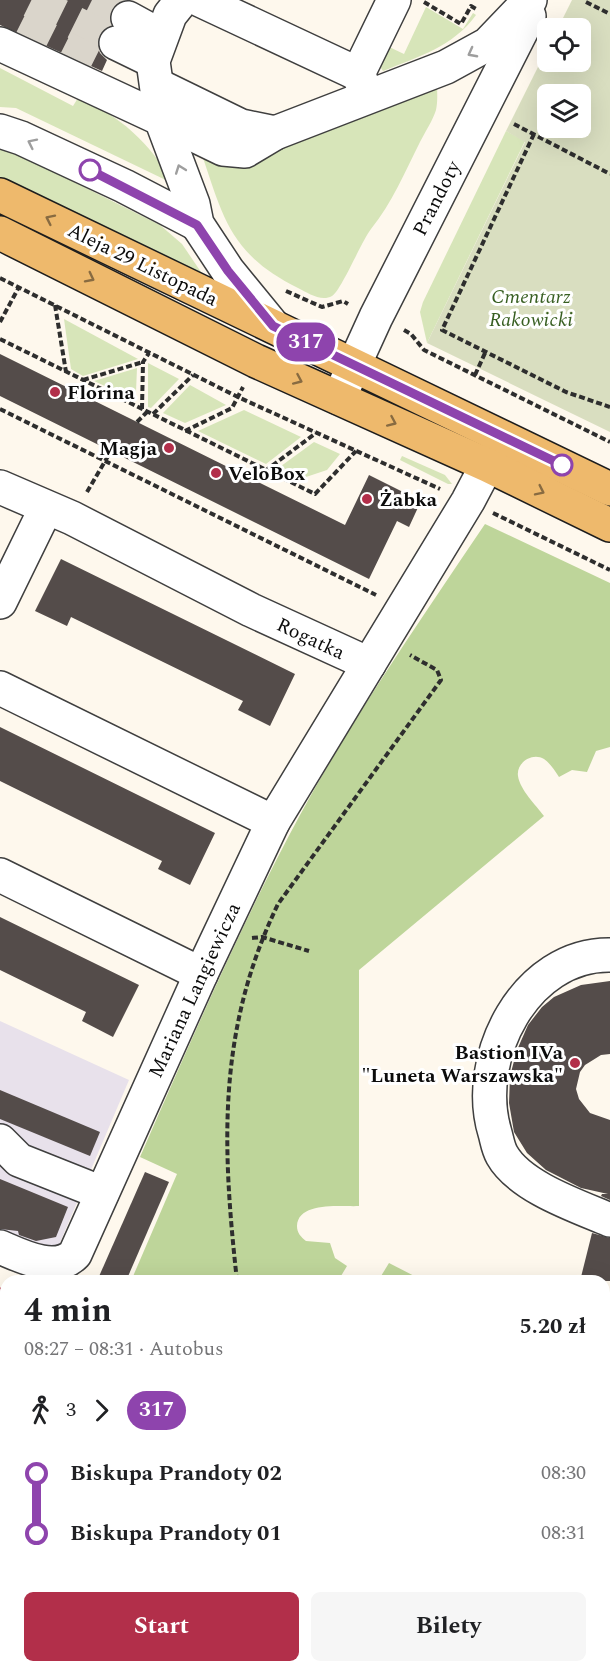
<!DOCTYPE html>
<html lang="pl">
<meta charset="utf-8">
<style>
:root{--surface:#fff;--page:#f6f6f6;--text:#202124;--muted:#757577;--accent:#b22f4a}
body{margin:0;font-family:Spectral,serif;background:var(--page);color:var(--text);height:100vh;display:flex;flex-direction:column;font-size:22px;white-space:nowrap}
*{box-sizing:border-box;margin:0}
p{font-size:20px;color:var(--muted)}
.icon{flex:none;width:33px;height:33px;fill:none;stroke:currentColor;stroke-width:2;stroke-linecap:round;stroke-linejoin:round}
.map{position:relative;flex:1;overflow:hidden}
.panel{position:absolute;left:0px;top:1275px;width:610px;height:398px;display:flex;flex-direction:column;background:var(--surface);border-radius:18px 18px 0 0;box-shadow:0 6px 24px #0002}
.panel>*{flex:none}
.badge{padding:0 12px;border-radius:20px;font-size:21px;line-height:39px}
.buttons{position:absolute;left:537px;top:18px;display:grid;gap:12px}
.buttons a{display:grid;place-items:center;width:54px;height:54px;border-radius:9px;background:var(--surface);box-shadow:0 6px 24px #0002;font-size:30px}
.map>.badge{position:absolute;translate:-50% -50%;box-shadow:0 0 0 3px #fff}
.legs{display:flex;align-items:center;gap:9px;height:66px;padding:0 24px;font-size:20px}
.legs p{margin-inline-start:auto}
.head{display:flex;align-items:center;justify-content:space-between;height:102px;padding:0 24px}
h1{font-size:33px;font-weight:700;line-height:45px}
.action{display:flex;gap:12px;margin-top:auto;padding:12px 24px}
.action a{flex:1;height:69px;border-radius:9px;background:var(--accent);color:#fff;font-size:24px;font-weight:700;line-height:69px;text-align:center}
.action a+a{background:var(--page);color:var(--text)}
ul{padding:0 24px;list-style:none}
li{display:flex;align-items:center;gap:21px;height:60px;font-size:22px}
li i{display:grid;place-items:center;width:9px;height:100%;margin:0 8px;background:currentColor}
li i::after{content:'';width:15px;height:15px;margin:-8px;border:4px solid;border-radius:50%;background:var(--surface)}
li p{margin-inline-start:auto}
li:first-child i{background:linear-gradient(#0000 50%,currentColor 0)}
li:last-child i{background:linear-gradient(currentColor 50%,#0000 0)}
.map>svg:first-child{display:block}
.industrial{fill:#e8e1eb}
.green{fill:#d7e5b9}
.forest{fill:#bed59a}
.cemetery{fill:#d9dec0;fill-rule:evenodd}
.building{fill:#544c4a}
.lines{fill:none;stroke-linecap:round;stroke-linejoin:round}
.minor-tunnel{stroke:#dad5cb;stroke-width:33;stroke-dasharray:33 16;stroke-linecap:butt}
.minor-casing{stroke:#3f3f3f;stroke-width:36}
.major-casing{stroke:#1d1d1d;stroke-width:36}
.path{stroke:#2e2e2e;stroke-width:4;stroke-dasharray:6 3;stroke-linecap:butt}
.minor{stroke:#fff;stroke-width:33}
.major{stroke:#eeb96c;stroke-width:33}
.rail-casing{stroke:#b22f4a;stroke-width:7}
.rail{stroke:#fff;stroke-width:4.5;stroke-dasharray:14;stroke-linecap:butt}
.oneway{stroke:#9e9e9e}
.oneway2{stroke:#886b41}
.line-1-casing{stroke:#fff;stroke-width:14}
.line-1{stroke:#8e44ad;stroke-width:9}
.stop-1-dot{fill:#fff;stroke:#8e44ad;stroke-width:3}
.poi-dot{fill:#b22f4a;stroke:#fff;stroke-width:2}
.labels{text-anchor:middle;stroke-width:6;stroke-linejoin:round;paint-order:stroke}
.street-label{font-size:20px;fill:#0c0c0c;stroke:#fff}
.park-label{font-size:20px;font-style:italic;fill:#385f22;stroke:#fff}
.poi-label{font-size:20px;font-weight:bold;fill:#0c0c0c;stroke:#fff;text-anchor:start}
</style>
<div class="map">
<svg width="610" height="1672" viewBox="0 0 610 1672">
<rect width="100%" height="100%" fill="#fef8ed"/>
<polygon class="industrial" points="0,1021 129,1080 56,1252 0,1239"/>
<g class="green">
<path d="M 426,7 L 463,29 L 473,13 L 476,15 C 454,46 418,57 383,71 L 379,65 L 385,45 L 404,54 Z"/>
<path d="M 0,68 L 73,106 L 78,98 C 118,114 152,144 172,183 L 16,108 L 0,107 Z"/>
<path d="M 437,82 C 437,91 438,101 436,110 C 433,120 425,132 420,142 C 405,172 392,203 371,229 C 361,242 341,291 332,296 C 321,302 308,293 298,288 C 229,254 223,216 200,149 Z"/>
<polygon points="506,131 525,141 427,343 420,312 423,302"/>
<polygon points="0,145 160,225 182,244 203,275 0,182"/>
<polygon points="64,319 138,359 83,376 71,369"/>
<polygon points="148,363 179,379 151,408 148,407"/>
<polygon points="137,368 136,392 131,398 94,381"/>
<polygon points="190,385 226,405 185,423 163,413"/>
<polygon points="244,410 301,437 266,464 198,431"/>
<polygon points="314,442 340,454 327,470 300,479 277,469"/>
<polygon points="402,456 445,475 452,484 448,484 400,460"/>
<polygon points="0,1574 6,1585 6,1666 51,1667 53,1672 0,1672"/>
</g>
<g class="forest">
<path d="M 485,524 L 610,583 L 610,747 L 596,751 L 587,772 L 572,770 L 559,777 C 555,771 550,763 544,759 C 532,752 516,763 518,776 C 520,790 536,805 544,816 L 359,970 L 359,1206 C 342,1207 298,1201 297,1226 C 297,1233 301,1237 306,1241 L 330,1243 L 335,1258 L 347,1266 L 338,1281 L 131,1281 L 177,1174 L 140,1157 C 191,1041 240,926 300,815 C 355,714 421,619 485,524 Z"/>
<polygon points="389,1263 424,1281 378,1281"/>
<polygon points="605,1374 610,1377 610,1482 605,1480"/>
</g>
<path class="cemetery" d="M 572,0 L 610,0 L 610,432 L 427,343 L 525,142 L 506,131 L 547,49 L 548,62 L 580,62 L 580,28 L 558,28 ZM 548,94 L 580,94 L 580,128 L 548,128 Z"/>
<g class="building">
<polygon points="0,0 125,0 112,9 109,18 111,25 99,35 97,45 100,53 107,60 102,71 0,25"/>
<polygon points="0,354 345,525 369,475 421,501 409,527 397,521 369,579 0,396"/>
<polygon points="61,559 295,674 270,726 238,710 243,701 71,617 67,626 35,611"/>
<polygon points="0,727 215,833 190,885 158,869 162,861 0,781"/>
<polygon points="0,917 139,985 113,1037 82,1021 86,1012 0,970"/>
<polygon points="610,981 610,1054 601,1055 585,1065 580,1072 576,1089 579,1099 590,1113 610,1120 610,1200 601,1196 602,1194 608,1194 581,1188 546,1170 527,1153 514,1132 509,1103 510,1076 517,1050 528,1025 542,1007 554,997 581,985"/>
<polygon points="0,1090 100,1132 90,1156 0,1119"/>
<polygon points="145,1172 169,1182 126,1281 97,1281"/>
<polygon points="0,1179 68,1207 56,1237 36,1241 19,1235 18,1231 0,1229"/>
<polygon points="592,1233 610,1238 610,1281 580,1281"/>
</g>
<g class="lines">
<g class="minor-tunnel">
<polyline points="92,0 128,18"/>
<polyline points="31,1 116,43"/>
<polyline points="20,25 104,67"/>
</g>
<g class="minor-casing">
<g id="minor">
<polyline points="182,0 170,15 153,61 161,119 223,149 245,151 275,133 446,67 488,44 530,0"/>
<polyline points="200,0 358,74 368,96"/>
<polyline points="128,18 161,36"/>
<polyline points="116,43 153,61"/>
<polyline points="0,44 161,119 193,204 197,224 228,271 273,326"/>
<polyline points="358,74 394,0"/>
<polyline points="157,85 241,126 275,133"/>
<polyline points="0,131 21,138 124,186 197,224"/>
<polyline points="339,398 376,317 529,16"/>
<polyline points="0,487 72,518 251,610 369,664"/>
<polyline points="0,602 46,508"/>
<polyline points="0,688 273,822"/>
<polyline points="0,875 201,974"/>
<path d="M 610,955 C 525,954 472,1058 495,1133 C 497,1140 498,1148 502,1155 C 520,1187 577,1206 610,1220"/>
<polyline points="0,1141 19,1160 102,1193"/>
<path d="M 0,1247 C 21,1256 56,1274 75,1254 L 201,974 L 273,822 L 468,501 L 487,465"/>
<polyline points="604,1602 610,1604"/>
<polyline points="117,1666 121,1672"/>
<polyline points="204,1672 206,1666"/>
<polyline points="283,1672 285,1666"/>
<polyline points="401,1672 403,1666"/>
</g>
</g>
<g class="major-casing">
<g id="major">
<polyline points="0,195 610,489"/>
<polyline points="0,233 256,361 487,465 610,525"/>
</g>
</g>
<g class="path">
<polyline points="424,2 461,24 471,6 478,10"/>
<polyline points="586,2 610,14"/>
<polyline points="514,124 610,174"/>
<polyline points="534,134 442,330 566,392 610,407"/>
<polyline points="0,278 238,397 440,489"/>
<polyline points="286,291 322,307 343,301 348,304"/>
<polyline points="55,305 66,372"/>
<polyline points="0,322 19,287"/>
<polyline points="404,330 411,334 424,350 610,442"/>
<polyline points="0,339 315,494 356,451"/>
<polyline points="475,375 485,353"/>
<polyline points="83,380 143,362"/>
<polyline points="0,409 376,595"/>
<polyline points="142,409 143,362 149,353"/>
<polyline points="153,414 193,375"/>
<polyline points="137,422 147,412"/>
<polyline points="185,431 232,408 243,387"/>
<polyline points="265,471 316,433"/>
<polyline points="87,492 111,451"/>
<polyline points="493,513 610,570"/>
<polyline points="252,938 262,937 309,951"/>
<path d="M 237,1281 C 222,1145 217,1031 278,904 L 441,680 L 437,670 L 410,655"/>
<polyline points="604,1480 610,1482"/>
<polyline points="0,1606 6,1615"/>
<polyline points="40,1666 43,1672"/>
</g>
<use href="#minor" class="minor"/>
<use href="#major" class="major"/>
<g class="rail-casing">
<g id="rail">
<polyline points="0,1291 6,1293"/>
<polyline points="0,1314 6,1317"/>
<polyline points="604,1502 610,1503"/>
<polyline points="604,1524 610,1525"/>
<polyline points="0,1554 6,1564"/>
<polyline points="63,1666 66,1672"/>
<polyline points="353,1672 355,1666"/>
</g>
</g>
<use href="#rail" class="rail"/>
</g>
<defs><path id="oneway-chevron" d="M-2-3.5L2.5 0L-2 3.5" fill="none" stroke-width="1.6" stroke-linecap="round" stroke-linejoin="round" transform="scale(1.5)"/></defs>
<g class="oneway">
<use href="#oneway-chevron" transform="translate(472 53) rotate(152)"/>
<use href="#oneway-chevron" transform="translate(32 143) rotate(-154)"/>
<use href="#oneway-chevron" transform="translate(180 169) rotate(-110)"/>
</g>
<g class="oneway2">
<use href="#oneway-chevron" transform="translate(50 219) rotate(-154)"/>
<use href="#oneway-chevron" transform="translate(90 278) rotate(27)"/>
<use href="#oneway-chevron" transform="translate(298 380) rotate(24)"/>
<use href="#oneway-chevron" transform="translate(392 422) rotate(24)"/>
<use href="#oneway-chevron" transform="translate(540 491) rotate(26)"/>
</g>
<g class="lines">
<g class="line-1-casing">
<polyline id="line-1" points="90,170 197,225 228,271 273,326 562,465"/>
</g>
<use href="#line-1" class="line-1"/>
</g>
<g class="stop-1-dot">
<circle cx="90" cy="170" r="10"/>
<circle cx="562" cy="465" r="10"/>
</g>
<g class="poi-dot">
<circle cx="55" cy="392" r="6"/>
<circle cx="169" cy="448" r="6"/>
<circle cx="216" cy="473" r="6"/>
<circle cx="367" cy="499" r="6"/>
<circle cx="575" cy="1063" r="6"/>
</g>
<g class="labels">
<g class="street-label">
<text transform="translate(436 198) rotate(-63)" y="7">Prandoty</text>
<text transform="translate(143 264) rotate(26)" y="7">Aleja 29 Listopada</text>
<text transform="translate(311 638) rotate(25)" y="7">Rogatka</text>
<text transform="translate(194 990) rotate(-65)" y="7">Mariana Langiewicza</text>
</g>
<g class="park-label">
<text x="531" y="303">Cmentarz<tspan x="531" dy="23">Rakowicki</tspan></text>
</g>
<g class="poi-label">
<text x="67" y="399">Florina</text>
<text x="157" y="455" text-anchor="end">Magja</text>
<text x="228" y="480">VeloBox</text>
<text x="379" y="506">Żabka</text>
<text x="563" y="1059" text-anchor="end">Bastion IVa<tspan x="563" dy="23">"Luneta Warszawska"</tspan></text>
</g>
</g>
</svg>
<div class="buttons">
<a><svg class="icon" aria-label="locate" viewBox="0 0 24 24"><circle cx="12" cy="12" r="6"/><path d="M12 2v4M12 18v4M2 12h4M18 12h4"/></svg></a>
<a><svg class="icon" aria-label="layers" viewBox="0 0 24 24"><path d="M12 4l9 5-9 5-9-5zM3 14l9 5 9-5"/></svg></a>
</div>
<b class="badge" style="left:306px;top:342px;background:#8e44ad;color:#fff">317</b>
<section class="panel">
<div class="head"><div><h1>4 min</h1><p>08:27 – 08:31 · Autobus</p></div><b>5.20 zł</b></div>
<div class="legs"><svg class="icon" aria-label="walk" viewBox="0 0 24 24"><circle cx="13" cy="4" r="2"/><path d="M13 8l-2 6 4 7M11 14l-3 7M7 12l3-4h3l4 4"/></svg>3<svg class="icon" aria-label="forward" viewBox="0 0 24 24"><path d="M9 5l7 7-7 7"/></svg><b class="badge" style="background:#8e44ad;color:#fff">317</b></div>
<ul>
<li><i style="color:#8e44ad"></i><b>Biskupa Prandoty 02</b><p>08:30</p></li>
<li><i style="color:#8e44ad"></i><b>Biskupa Prandoty 01</b><p>08:31</p></li>
</ul>
<div class="action"><a>Start</a><a>Bilety</a></div>
</section>
</div>
